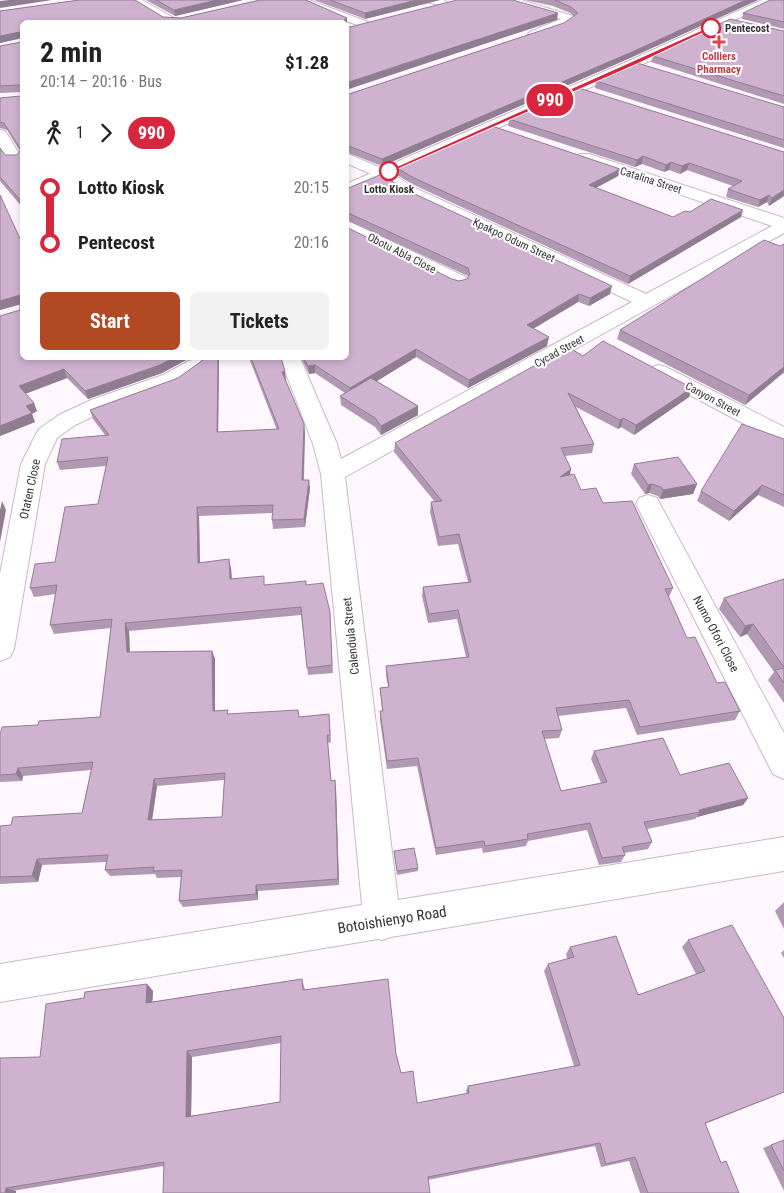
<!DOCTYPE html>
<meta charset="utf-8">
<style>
:root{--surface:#fff;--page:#f2f2f2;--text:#222;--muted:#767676;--accent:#b04924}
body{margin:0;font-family:"Roboto Condensed",sans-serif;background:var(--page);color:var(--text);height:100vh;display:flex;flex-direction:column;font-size:19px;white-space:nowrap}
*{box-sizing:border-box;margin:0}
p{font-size:16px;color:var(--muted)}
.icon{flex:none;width:28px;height:28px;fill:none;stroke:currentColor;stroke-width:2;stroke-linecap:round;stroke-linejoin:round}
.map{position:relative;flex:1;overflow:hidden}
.details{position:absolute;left:20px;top:20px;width:329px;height:340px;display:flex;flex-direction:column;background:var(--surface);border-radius:8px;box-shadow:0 2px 8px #0003}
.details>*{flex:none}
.badge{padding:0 10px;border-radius:16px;font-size:18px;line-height:32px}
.map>.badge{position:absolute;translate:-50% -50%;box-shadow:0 0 0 2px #fff}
.legs{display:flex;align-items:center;gap:8px;height:55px;padding:0 20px;font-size:16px}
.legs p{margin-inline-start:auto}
.summary{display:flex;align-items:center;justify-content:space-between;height:85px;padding:0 20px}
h1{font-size:28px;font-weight:700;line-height:38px}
.button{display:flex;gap:10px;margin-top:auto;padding:10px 20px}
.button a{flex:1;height:58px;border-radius:8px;background:var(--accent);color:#fff;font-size:20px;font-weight:700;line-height:58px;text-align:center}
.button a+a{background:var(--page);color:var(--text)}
ul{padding:0 20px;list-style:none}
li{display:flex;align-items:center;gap:18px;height:55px;font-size:19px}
li i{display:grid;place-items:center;width:8px;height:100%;margin:0 6px;background:currentColor}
li i::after{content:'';width:12px;height:12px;margin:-6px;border:4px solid;border-radius:50%;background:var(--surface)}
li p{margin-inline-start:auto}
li:first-child i{background:linear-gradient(#0000 50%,currentColor 0)}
li:last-child i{background:linear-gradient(currentColor 50%,#0000 0)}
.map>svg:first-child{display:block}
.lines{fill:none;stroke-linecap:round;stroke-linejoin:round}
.street-casing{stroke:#c7b9c7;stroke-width:2}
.secondary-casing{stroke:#c7b9c7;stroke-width:2}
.street{fill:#fff;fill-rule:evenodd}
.secondary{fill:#fff;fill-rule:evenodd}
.wall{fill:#b299b3;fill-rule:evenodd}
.shaded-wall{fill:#917d92}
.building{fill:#cfb2d0;stroke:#917d92;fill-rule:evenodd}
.line-1{fill:#d7263d;stroke:#fff}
.stop-1-dot{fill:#fff;stroke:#d7263d;stroke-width:2.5}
.health-dot{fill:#e0444e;stroke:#fff;stroke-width:2}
.labels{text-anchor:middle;stroke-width:4;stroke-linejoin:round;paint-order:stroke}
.far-stop-label{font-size:11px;font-weight:bold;fill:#363136;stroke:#fff;text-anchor:start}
.far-health-label{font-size:11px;font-weight:bold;fill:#be3a42;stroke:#fff}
.far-street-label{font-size:11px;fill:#363136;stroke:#fff}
.street-label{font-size:12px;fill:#363136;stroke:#fff}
.near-street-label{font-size:15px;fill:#363136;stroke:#fff}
</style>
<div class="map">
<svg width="784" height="1193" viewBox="0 0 784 1193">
<rect width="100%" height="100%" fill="#fef8fe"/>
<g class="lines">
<g class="street-casing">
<g id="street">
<polygon points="129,0 142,0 181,22 168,22"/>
<polygon points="294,0 309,0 368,22 370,24 364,27 360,26 295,2"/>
<polygon points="426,0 443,0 450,4 445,7 427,2"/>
<path d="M 505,0 L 521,0 L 573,16 L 575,18 C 568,27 541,39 530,36 L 528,34 L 530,32 L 561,19 L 506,2 Z"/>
<polygon points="0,130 5,131 7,134 22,158 19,161 9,161 0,148"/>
<polygon points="346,153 388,171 413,187 646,294 772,226 579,160 577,157 579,154 589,154 784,218 784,233 345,477 398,900 784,837 784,871 391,937 382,940 378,939 0,1002 0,964 362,905 321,474 313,444 280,358 300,358 337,444 341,459 632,302 401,193 378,177 346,163"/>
<polygon points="346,220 466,277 468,281 466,285 459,287 452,285 346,232"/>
<polygon points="196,359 203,361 206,365 203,369 179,385 107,410 75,425 57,438 45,464 14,649 10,657 0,661 0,574 21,464 36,434 39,429 59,415 91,400 163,375 189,361"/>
<polygon points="659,365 666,367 784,427 784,443 776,441 652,375 648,371 652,367"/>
<polygon points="648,495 657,498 660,504 784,733 784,779 773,774 636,504 639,498"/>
</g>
</g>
<g class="secondary-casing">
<polygon id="secondary" points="762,0 776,0 639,66 346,195 346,184 631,60"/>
</g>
<use href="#street" class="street"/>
<use href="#secondary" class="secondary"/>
</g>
<g class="wall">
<polygon points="79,0 135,0 163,17 181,18 259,0 306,0 347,18 347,24 346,24 346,22 22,22 22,207 0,181 0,148 5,155 17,155 20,151 7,130 0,128 0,98 21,96 21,92 0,93 0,46 22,42 22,38 0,43 0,11"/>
<polygon points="146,0 243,0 175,16"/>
<polygon points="314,0 440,0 365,19"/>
<polygon points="525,0 758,0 630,58 382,166 346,152 346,95 564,23 574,16 570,13 553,6"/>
<polygon points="784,0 784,29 742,19 743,13"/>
<polygon points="784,31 784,104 651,62 653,56"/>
<polygon points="596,81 784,107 784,148 595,88"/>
<polygon points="509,119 784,152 784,196 769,206 767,202 758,207 726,197 728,189 733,186 687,170 680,174 669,170 664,172 642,164 635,167 508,126"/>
<polygon points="397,168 620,169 618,176 596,188 673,217 690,212 741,217 628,284 414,185 397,175"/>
<polygon points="400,187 610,294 589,306 578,302 533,329 547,346 468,388 416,357 377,381 418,406 418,415 381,435 375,427 341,405 340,396 345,393 315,373 309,374 301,358 346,358 452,279 459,281 467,279 468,277 468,276 346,220 346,189"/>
<polygon points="0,195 22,243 22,358 188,359 162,373 88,399 67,378 25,394 37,411 32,414 35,422 0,436 0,316 20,310 20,304 0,310"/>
<polygon points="784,244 784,374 783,373 745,405 617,339 620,330"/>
<polygon points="583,356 692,388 689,397 634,435 621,427 618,429 576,407 594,444 592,453 565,456 571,469 570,475 581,490 603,503 673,588 669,597 687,638 717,683 740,711 735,720 637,735 626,708 558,716 562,730 559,738 544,739 561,791 601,783 591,759 594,751 680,775 748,798 743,805 697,817 695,819 647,829 652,842 648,849 624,853 625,855 621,862 599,865 587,830 528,841 526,846 483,853 482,848 436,855 417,766 387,769 380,720 380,711 382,711 380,688 388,687 386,675 386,666 466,657 457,619 428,623 422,596 423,587 468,582 458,544 438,546 430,512 431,502 435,502 394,452 395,443"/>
<path d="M 197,358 L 219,358 L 218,432 L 277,430 L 249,358 L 281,358 L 286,380 L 305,432 L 304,480 L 310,488 L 305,527 L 273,529 L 272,520 L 272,513 L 199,516 L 200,563 L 231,568 L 232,579 L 265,585 L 306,585 L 330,620 L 333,673 L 308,675 L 301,615 L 129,631 L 130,652 L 212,651 L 215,659 L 215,711 L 229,714 L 299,717 L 329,714 L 331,742 L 328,743 L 331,781 L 336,788 L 339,885 L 258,891 L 258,900 L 183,907 L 179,901 L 181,877 L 157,878 L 155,874 L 110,876 L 105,870 L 107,862 L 42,865 L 38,882 L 0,884 L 0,826 L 11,825 L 82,813 L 91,770 L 23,776 L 22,781 L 0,782 L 0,735 L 38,725 L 100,717 L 111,628 L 54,634 L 50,625 L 56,594 L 34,597 L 30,588 L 55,562 L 98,504 L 106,466 L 60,470 L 57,462 L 105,435 L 93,419 L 90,410 L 178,378 L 203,360 ZM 224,780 L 222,817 L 152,820 L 157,786 Z"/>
<polygon points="784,439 784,507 758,495 729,521 697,501 701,491"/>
<polygon points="634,464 697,484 693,494 660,499 658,496 649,493 645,494 631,474"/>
<polygon points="784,579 784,703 768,680 774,672 747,634 740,637 719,609 724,598"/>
<polygon points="394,851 418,868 418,871 397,875"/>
<polygon points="784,902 784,929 775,911"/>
<path d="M 688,940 L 784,1018 L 784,1092 L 705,1124 L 721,1163 L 739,1193 L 640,1193 L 629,1161 L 601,1167 L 595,1146 L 428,1180 L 164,1166 L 0,1193 L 40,1057 L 84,998 L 147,984 L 153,991 L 152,1002 L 302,979 L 305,990 L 396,1054 L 401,1073 L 417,1103 L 467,1094 L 466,1091 L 468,1086 L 574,1066 L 544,971 L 548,964 L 567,959 L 566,954 L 570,947 L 638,995 L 696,974 L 682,947 ZM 281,1043 L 280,1102 L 191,1116 L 192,1057 Z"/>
<polygon points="784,950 784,958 781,953"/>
<polygon points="784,1140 784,1191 763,1148"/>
</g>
<g class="shaded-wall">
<polygon points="9,0 52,0 0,8 0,1"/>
<polygon points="217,0 243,0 175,16 174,10"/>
<polygon points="417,0 440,0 365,19 365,13"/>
<polygon points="746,0 758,0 630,58 382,166 382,159"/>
<polygon points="558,13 557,20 346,90 346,83"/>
<polygon points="347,18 347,24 346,24 346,22 344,22 344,20"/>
<polygon points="20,32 22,38 0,43 0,36"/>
<polygon points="643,156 642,164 635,167 637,160"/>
<polygon points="671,162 669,170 664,172 666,165"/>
<polygon points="689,163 687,170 680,174 682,166"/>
<polygon points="620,169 618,176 588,192 589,185"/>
<polygon points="784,190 784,196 769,206 772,198"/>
<polygon points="769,195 767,202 758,207 760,200"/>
<polygon points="743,210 741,217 628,284 630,276"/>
<polygon points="612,286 610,294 589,306 590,298"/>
<polygon points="579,294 578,302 526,333 527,325"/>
<polygon points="20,295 22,304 0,310 0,301"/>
<polygon points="549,337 547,346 468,388 469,380"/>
<polygon points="416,349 416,357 351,397 350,388"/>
<polygon points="174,358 195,358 188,359 162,373 88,399 85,391"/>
<polygon points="218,358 219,358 218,440 217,432"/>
<polygon points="315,365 315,373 309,374 308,366"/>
<polygon points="784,367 784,371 783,373 745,405 749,395"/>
<polygon points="64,369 67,378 22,395 19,386"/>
<polygon points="285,371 286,380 283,381 282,372"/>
<polygon points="692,388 689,397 634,435 636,425"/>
<polygon points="34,403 37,411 32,414 35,422 0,436 0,426 26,406"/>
<polygon points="418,406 418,415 381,435 381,426"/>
<polygon points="623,418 621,427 618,429 620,420"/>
<polygon points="304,424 305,432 303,488 302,480"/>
<polygon points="571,469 569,478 560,477"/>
<polygon points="309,480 310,488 305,527 304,519"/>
<polygon points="652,484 649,493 645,494 648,485"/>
<polygon points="697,484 693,494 660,499 663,490"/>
<polygon points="762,485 758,495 729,521 734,511"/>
<polygon points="2,501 6,510 0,542 0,510"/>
<polygon points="197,507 199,516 200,571 198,563"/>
<polygon points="229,559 231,568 232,587 230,579"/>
<polygon points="125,623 129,631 130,660 127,652"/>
<polygon points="753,624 747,634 740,637 745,626"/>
<polygon points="212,651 215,659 215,719 213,711"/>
<polygon points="18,768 23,776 22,781 16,774"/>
<polygon points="154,779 157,786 151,827 148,820"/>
<polygon points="335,780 336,788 339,885 338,879"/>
<polygon points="748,798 743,805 697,817 700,812 699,810"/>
<polygon points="37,859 42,865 38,882 32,876"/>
<polygon points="256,885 258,891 258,900 256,894"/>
<polygon points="147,984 153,991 152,1009 146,1003"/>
<polygon points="187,1051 192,1057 191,1121 186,1117"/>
<polygon points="6,1188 16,1191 16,1193 5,1193"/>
</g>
<g class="building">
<polygon points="79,0 135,0 163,17 181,18 260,0 306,0 347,18 344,20 344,22 22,22 22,202 0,177 0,148 5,155 17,155 21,150 4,123 0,122 0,98 21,96 22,87 20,85 0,86 0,46 22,42 22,34 20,32 0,36 0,11"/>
<polygon points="156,0 217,0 174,10"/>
<polygon points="330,0 417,0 365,13"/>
<polygon points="457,0 513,0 558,13 346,83 346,28"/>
<polygon points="555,0 746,0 632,52 382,159 346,145 346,95 564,23 578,13 571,7"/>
<polygon points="770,0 784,0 784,22 743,13"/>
<polygon points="730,19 784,31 784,96 653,56"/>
<polygon points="637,63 784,107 784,140 596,81"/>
<polygon points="579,88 784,152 784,190 772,198 769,195 760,200 728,189 742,181 689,163 682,166 671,162 666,165 643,156 637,160 509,119"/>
<polygon points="492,126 620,169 589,185 673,217 685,211 690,212 711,199 743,210 630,276 414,178 397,168"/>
<polygon points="382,174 400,187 612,286 590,298 579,294 527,325 549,337 469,380 416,349 350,388 315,365 308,366 304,358 346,358 346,227 452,279 459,281 467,279 470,274 468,268 346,212 346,189"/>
<polygon points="0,195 22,243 22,358 174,358 160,365 85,391 64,369 19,386 34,403 26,406 32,413 0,426 0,316 20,310 20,295 0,301"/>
<polygon points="764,240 780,246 784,244 784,367 749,395 620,330"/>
<polygon points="603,341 692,388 636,425 623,418 620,420 568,393 594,444 561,448 571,469 560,477 574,474 581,490 596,488 603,503 632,501 673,588 665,589 687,638 695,637 717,683 725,682 740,711 640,727 629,700 556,708 562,730 542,731 561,791 607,782 594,751 663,738 680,775 729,763 748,798 699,810 700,812 644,822 652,842 622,847 625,855 602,858 590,823 527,834 528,839 485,846 484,841 436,848 418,758 387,761 380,711 383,711 380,688 389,687 386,666 469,657 458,610 429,614 423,587 471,582 459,534 439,537 431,502 442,501 395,443 568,347 583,356"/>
<path d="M 206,358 L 218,358 L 217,432 L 279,429 L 251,358 L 281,358 L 285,371 L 282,372 L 304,424 L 302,480 L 309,480 L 304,519 L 272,520 L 273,505 L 197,507 L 198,563 L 229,559 L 230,579 L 264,576 L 264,585 L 306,581 L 306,585 L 323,583 L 330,612 L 332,665 L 307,668 L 301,607 L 125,623 L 127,652 L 212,651 L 213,711 L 228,710 L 227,714 L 298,710 L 299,717 L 329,714 L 330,735 L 327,735 L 331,781 L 335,780 L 338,879 L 256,885 L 256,894 L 179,901 L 182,870 L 153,871 L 154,867 L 105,870 L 108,855 L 37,859 L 32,876 L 0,877 L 0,826 L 11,825 L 13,817 L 82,813 L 93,762 L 18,768 L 16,774 L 0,775 L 0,735 L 2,727 L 38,725 L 39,721 L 100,717 L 112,619 L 50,625 L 57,585 L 30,588 L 35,564 L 55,562 L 65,507 L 98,504 L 108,457 L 57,462 L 62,439 L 109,435 L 90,410 L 178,378 ZM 225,773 L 222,817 L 148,820 L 154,779 Z"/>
<polygon points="371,378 418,406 381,426 375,418 340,396"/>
<polygon points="742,424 784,439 784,495 762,485 734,511 701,491"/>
<polygon points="678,457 697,484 663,490 661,487 652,484 648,485 634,464"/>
<polygon points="784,579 784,667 753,624 745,626 724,598"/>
<polygon points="784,668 784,683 775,670"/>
<polygon points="414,848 418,868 397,871 394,851"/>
<path d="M 732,925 L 784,1018 L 784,1092 L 705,1123 L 721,1163 L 726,1161 L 739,1193 L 648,1193 L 635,1157 L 606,1164 L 600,1143 L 428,1177 L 430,1193 L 163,1193 L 164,1162 L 6,1188 L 5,1193 L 0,1193 L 0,1058 L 40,1057 L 46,1004 L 84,998 L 85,992 L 147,984 L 146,1003 L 302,979 L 303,990 L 388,979 L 396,1054 L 401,1073 L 413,1071 L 417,1103 L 469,1093 L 468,1086 L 580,1065 L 548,964 L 574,957 L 570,947 L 616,936 L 638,995 L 705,971 L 688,940 ZM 281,1036 L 280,1102 L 186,1117 L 187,1051 Z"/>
<polygon points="784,1140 784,1171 771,1145"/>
</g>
<polygon class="line-1" points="709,27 713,28 637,64 391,172 387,171"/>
<g class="stop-1-dot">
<circle cx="711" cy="28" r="9"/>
<circle cx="389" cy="171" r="9"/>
</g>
<path class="health-dot" d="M716.5 34.5h5v5h5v5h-5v5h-5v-5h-5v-5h5z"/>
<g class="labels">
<g class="far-stop-label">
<text x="725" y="32">Pentecost</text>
<text x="389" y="193" text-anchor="middle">Lotto Kiosk</text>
</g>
<g class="far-health-label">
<text x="719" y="60">Colliers<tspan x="719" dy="13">Pharmacy</tspan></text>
</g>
<g class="far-street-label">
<text transform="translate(651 180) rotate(18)" y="4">Catalina Street</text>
<text transform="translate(514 240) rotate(25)" y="4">Kpakpo Odum Street</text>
<text transform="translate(402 253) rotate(27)" y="4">Obotu Abla Close</text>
<text transform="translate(559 351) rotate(-29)" y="4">Cycad Street</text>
<text transform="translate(713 399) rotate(28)" y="4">Canyon Street</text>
</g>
<g class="street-label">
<text transform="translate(30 489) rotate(-78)" y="4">Otaten Close</text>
<text transform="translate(716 634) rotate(62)" y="4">Numo Ofori Close</text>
<text transform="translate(351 636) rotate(-96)" y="4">Calendula Street</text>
</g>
<g class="near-street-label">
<text transform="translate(392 920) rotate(-9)" y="5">Botoishienyo Road</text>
</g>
</g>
</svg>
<b class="badge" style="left:550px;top:100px;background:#d7263d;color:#fff">990</b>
<section class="details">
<div class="summary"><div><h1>2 min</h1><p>20:14 – 20:16 · Bus</p></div><b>$1.28</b></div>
<div class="legs"><svg class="icon" aria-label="walk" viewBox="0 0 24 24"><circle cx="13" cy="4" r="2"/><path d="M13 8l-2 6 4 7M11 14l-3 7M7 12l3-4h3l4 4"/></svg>1<svg class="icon" aria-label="forward" viewBox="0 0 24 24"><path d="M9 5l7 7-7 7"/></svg><b class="badge" style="background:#d7263d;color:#fff">990</b></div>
<ul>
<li><i style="color:#d7263d"></i><b>Lotto Kiosk</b><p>20:15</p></li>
<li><i style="color:#d7263d"></i><b>Pentecost</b><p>20:16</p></li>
</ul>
<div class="button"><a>Start</a><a>Tickets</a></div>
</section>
</div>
